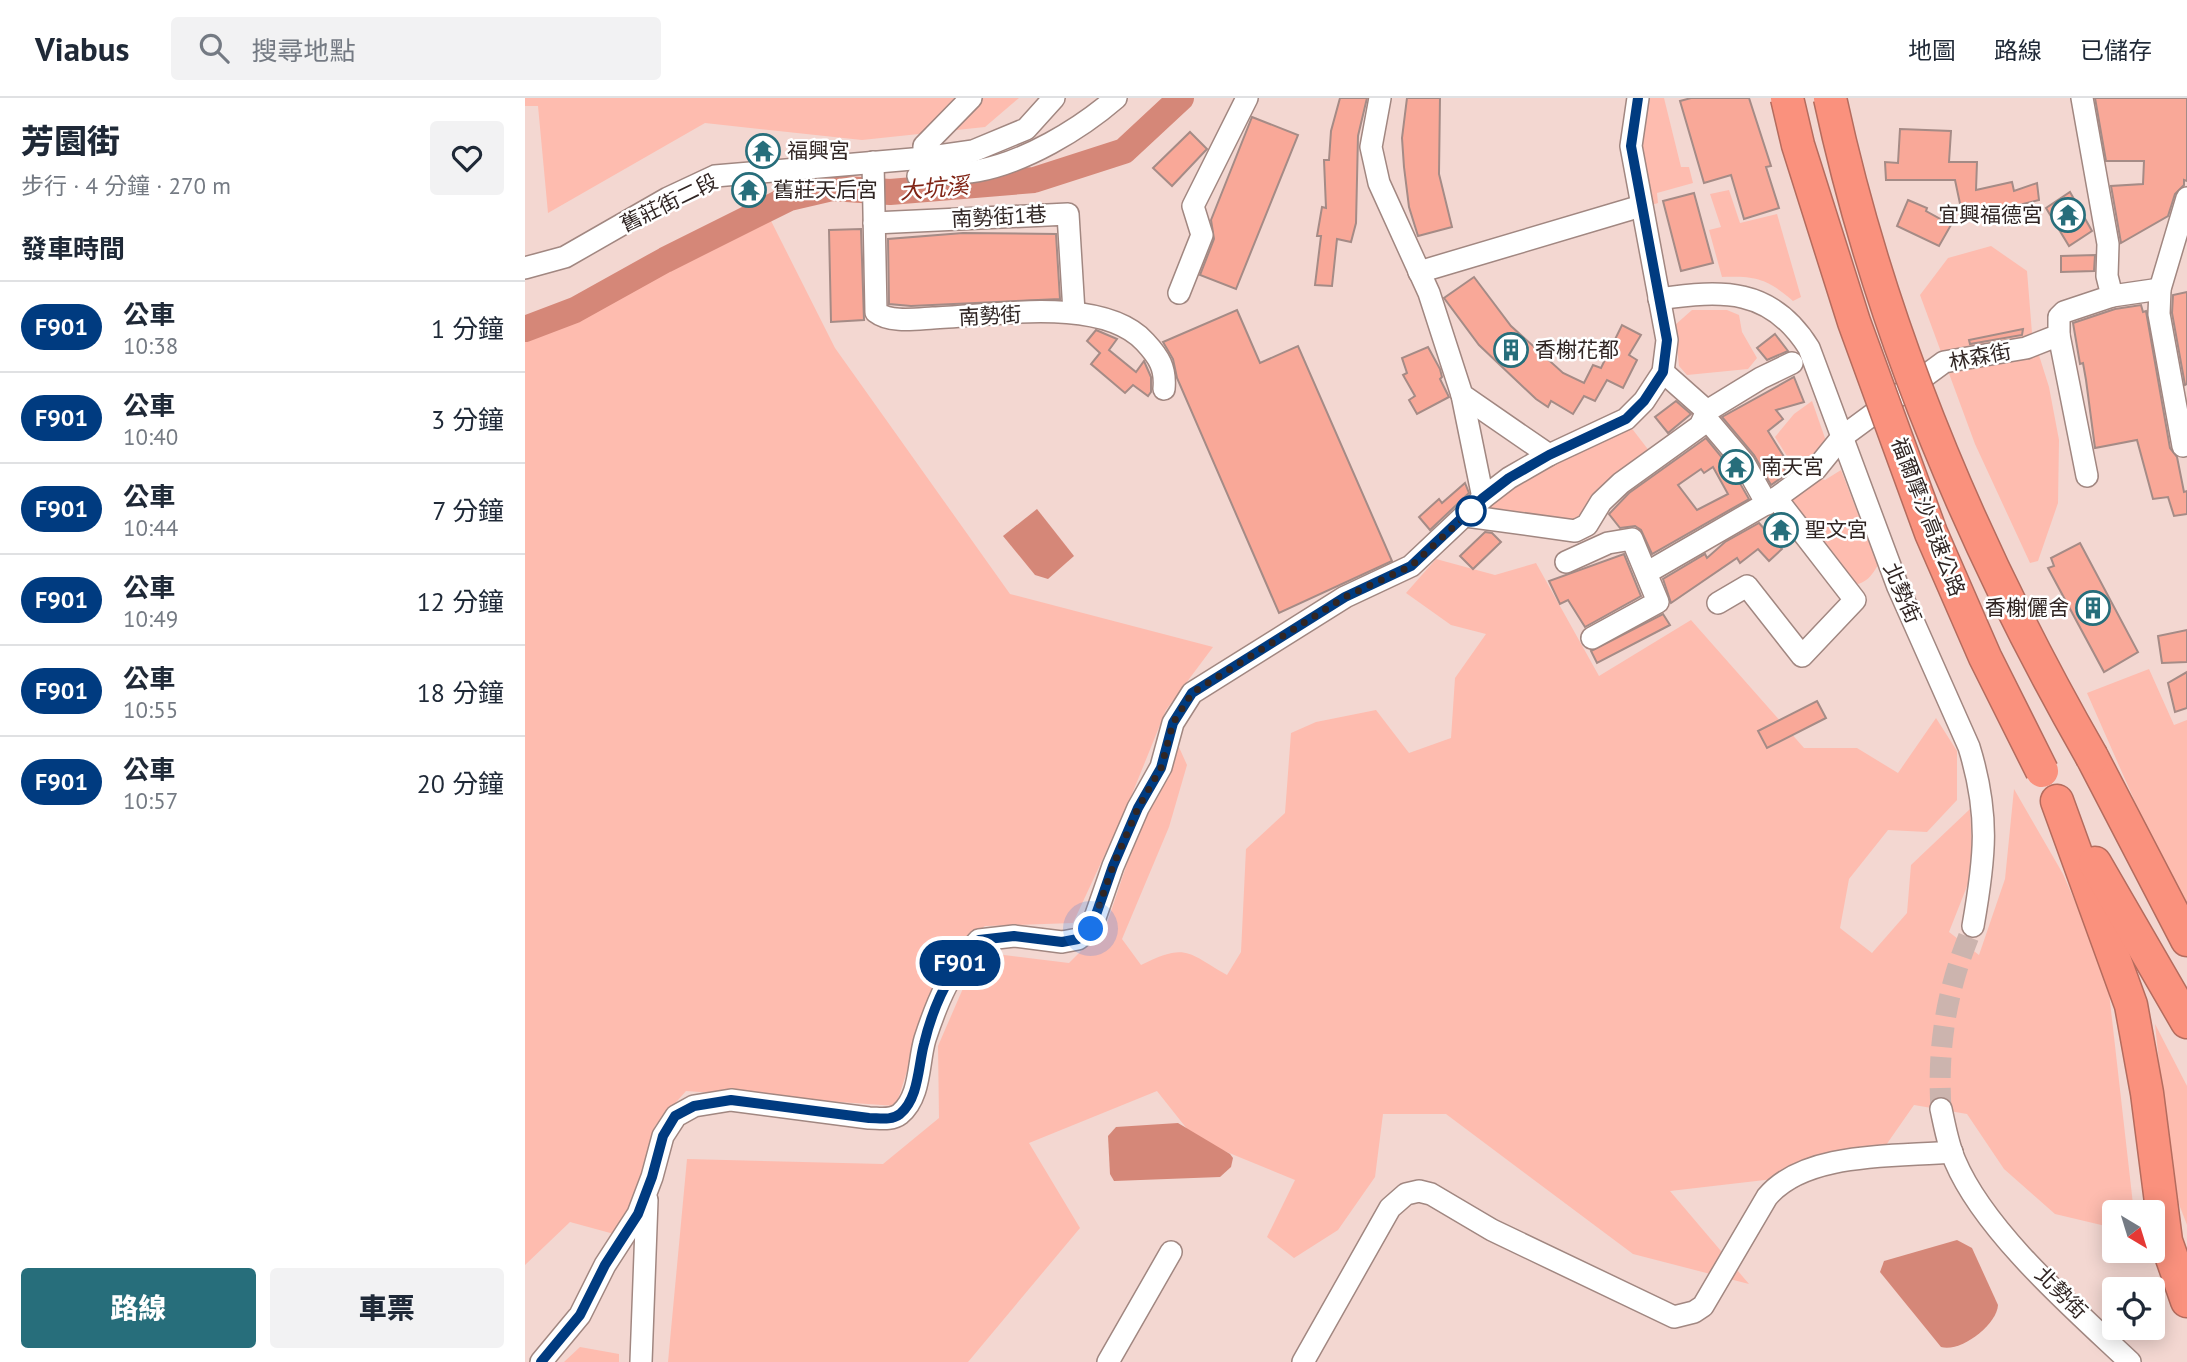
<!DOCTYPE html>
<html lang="zh-TW">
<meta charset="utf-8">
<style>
:root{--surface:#fff;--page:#f2f2f3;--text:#1f2937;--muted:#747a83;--line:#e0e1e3;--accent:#276e7b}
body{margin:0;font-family:"PT Sans","Noto Sans TC",sans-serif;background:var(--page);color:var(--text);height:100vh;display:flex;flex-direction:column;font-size:26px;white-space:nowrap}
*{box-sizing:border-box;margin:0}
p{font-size:23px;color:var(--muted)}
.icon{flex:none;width:38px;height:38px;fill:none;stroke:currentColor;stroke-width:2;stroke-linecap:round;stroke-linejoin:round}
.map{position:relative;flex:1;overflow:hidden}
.side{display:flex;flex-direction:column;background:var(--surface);width:525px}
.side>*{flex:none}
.badge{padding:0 14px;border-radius:23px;font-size:24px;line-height:46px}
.needle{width:46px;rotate:142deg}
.fabs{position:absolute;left:1577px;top:1102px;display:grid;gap:14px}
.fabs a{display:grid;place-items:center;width:63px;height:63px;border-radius:7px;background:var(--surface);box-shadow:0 4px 18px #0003;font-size:35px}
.you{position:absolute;width:35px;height:35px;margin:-18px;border:5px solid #fff;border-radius:50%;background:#1a73e8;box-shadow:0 0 0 10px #1a73e833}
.map>.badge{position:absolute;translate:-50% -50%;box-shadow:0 0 0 4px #fff}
h2{padding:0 21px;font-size:26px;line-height:63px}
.round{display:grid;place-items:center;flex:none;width:74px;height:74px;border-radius:7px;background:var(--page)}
.head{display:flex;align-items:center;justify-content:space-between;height:119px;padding:0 21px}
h1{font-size:33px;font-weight:800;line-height:52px}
.button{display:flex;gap:14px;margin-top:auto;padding:14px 21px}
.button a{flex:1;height:80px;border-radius:7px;background:var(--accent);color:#fff;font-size:28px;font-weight:800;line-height:80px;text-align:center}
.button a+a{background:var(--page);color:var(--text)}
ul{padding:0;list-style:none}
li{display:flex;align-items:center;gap:21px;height:91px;padding:0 21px;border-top:2px solid var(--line)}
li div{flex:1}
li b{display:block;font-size:26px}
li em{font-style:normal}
li .badge{min-width:77px;font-weight:700;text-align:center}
header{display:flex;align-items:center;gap:42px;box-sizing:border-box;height:98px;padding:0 35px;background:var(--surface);border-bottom:2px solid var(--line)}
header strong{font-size:33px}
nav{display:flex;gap:38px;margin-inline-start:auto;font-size:24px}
.search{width:490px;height:63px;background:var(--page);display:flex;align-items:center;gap:18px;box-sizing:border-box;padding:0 24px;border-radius:7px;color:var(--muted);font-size:26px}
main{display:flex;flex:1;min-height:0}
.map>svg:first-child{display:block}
.green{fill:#febcaf}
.water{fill:#d58778}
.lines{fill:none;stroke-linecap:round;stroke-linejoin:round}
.river{stroke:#d58778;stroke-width:26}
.building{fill:#f9a898;stroke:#a58b86;stroke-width:2;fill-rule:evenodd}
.minor-tunnel{stroke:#ccb4ae;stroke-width:21;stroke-dasharray:21 10;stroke-linecap:butt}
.minor-casing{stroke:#a18781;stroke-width:24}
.highway-casing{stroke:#b46c5e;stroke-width:35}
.minor{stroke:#fff;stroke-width:21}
.highway{stroke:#fa917d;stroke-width:32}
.highway-bridge-casing{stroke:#b46c5e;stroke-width:35;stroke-linecap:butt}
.highway-bridge{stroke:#fa917d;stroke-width:32}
.line-casing{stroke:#fff;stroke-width:16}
.line{stroke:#003b80;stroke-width:10}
.walk{stroke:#312624;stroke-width:7;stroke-dasharray:0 12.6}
.stop-dot{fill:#fff;stroke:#003b80;stroke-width:3.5}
.labels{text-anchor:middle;stroke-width:5;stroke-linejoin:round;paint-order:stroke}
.poi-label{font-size:21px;fill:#312624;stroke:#fff;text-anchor:start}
.street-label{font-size:21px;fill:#312624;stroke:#fff}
.water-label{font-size:23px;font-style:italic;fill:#802415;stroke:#fff}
</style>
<header>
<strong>Viabus</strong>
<div class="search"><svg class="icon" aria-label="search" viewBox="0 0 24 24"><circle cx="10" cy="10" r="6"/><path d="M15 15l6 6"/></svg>搜尋地點</div>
<nav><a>地圖</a><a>路線</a><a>已儲存</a></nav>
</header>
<main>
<section class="side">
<div class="head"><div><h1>芳園街</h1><p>步行 · 4 分鐘 · 270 m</p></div><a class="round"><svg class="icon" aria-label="heart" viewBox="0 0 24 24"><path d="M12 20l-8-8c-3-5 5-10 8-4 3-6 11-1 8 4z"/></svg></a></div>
<h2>發車時間</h2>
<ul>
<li><span class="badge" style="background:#003b80;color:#fff">F901</span><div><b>公車</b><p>10:38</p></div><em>1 分鐘</em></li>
<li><span class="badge" style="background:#003b80;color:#fff">F901</span><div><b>公車</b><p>10:40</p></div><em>3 分鐘</em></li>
<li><span class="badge" style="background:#003b80;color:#fff">F901</span><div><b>公車</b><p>10:44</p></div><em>7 分鐘</em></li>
<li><span class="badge" style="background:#003b80;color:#fff">F901</span><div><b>公車</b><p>10:49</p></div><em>12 分鐘</em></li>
<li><span class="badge" style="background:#003b80;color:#fff">F901</span><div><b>公車</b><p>10:55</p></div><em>18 分鐘</em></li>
<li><span class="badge" style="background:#003b80;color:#fff">F901</span><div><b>公車</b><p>10:57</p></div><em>20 分鐘</em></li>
</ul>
<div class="button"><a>路線</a><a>車票</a></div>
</section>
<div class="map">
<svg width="1662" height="1264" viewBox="0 0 1662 1264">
<rect width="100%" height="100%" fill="#f3d7d1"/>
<g class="green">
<polygon points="0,0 494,0 460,29 337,42 180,25 23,115 13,8 0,8"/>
<polygon points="1124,0 1139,0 1156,69 1164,69 1168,85 1132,95 1133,105 1124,108 1116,49"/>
<path d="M 1204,92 L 1215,125 L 1252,116 L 1276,199 L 1268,203 C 1242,181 1232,178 1197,179 L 1184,132 L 1196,129 L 1185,96 Z"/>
<polygon points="238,107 310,250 485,496 688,549 641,612 601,711 548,825 460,828 417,862 371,1008 161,993 130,1028 112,1099 89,1136 45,1124 0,1167 0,231 117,177"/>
<polygon points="1466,148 1502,173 1507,235 1524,289 1534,342 1533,405 1513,463 1505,465 1450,346 1395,197 1423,160"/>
<polygon points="1167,212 1202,212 1214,217 1217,234 1232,260 1223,271 1162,277 1154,268 1150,227"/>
<polygon points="1287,303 1301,343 1272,374 1250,339 1269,316"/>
<polygon points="1105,328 1125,354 1048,427 952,415 973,395"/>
<path d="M 1316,372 L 1353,467 C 1347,477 1341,486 1328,487 L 1263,399 L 1292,380 L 1300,382 Z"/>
<path d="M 911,461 L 970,477 L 1011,465 L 1074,578 L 1166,522 L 1279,650 L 1332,650 L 1373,675 L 1411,620 L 1432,653 L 1432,702 L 1402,734 L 1363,732 L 1324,781 L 1315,830 L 1347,855 L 1382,815 L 1386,767 L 1445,711 L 1448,773 L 1424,834 L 1454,857 L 1480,781 L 1489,691 L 1538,776 L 1582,877 L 1609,1115 L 1589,1115 L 1589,1130 L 1530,1116 L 1479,1071 L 1442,1016 L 1389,1007 L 1345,1070 L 1145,1093 L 1224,1186 L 1108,1156 L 921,1016 L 858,1016 L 850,1079 L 813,1132 L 769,1160 L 742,1139 L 770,1082 L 670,1041 L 632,993 L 504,1045 L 555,1130 L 443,1264 L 143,1264 L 162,1061 L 358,1066 L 414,1020 L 413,948 L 446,872 L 463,855 L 544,865 L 581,828 L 610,742 L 653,647 L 662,667 L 644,729 L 597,841 L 616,867 C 662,844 663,855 702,877 L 716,854 L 721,751 L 760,715 L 766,635 L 791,624 L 851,612 L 884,655 L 926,640 L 930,580 L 961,536 L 926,527 L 881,495 Z"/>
<polygon points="1624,571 1649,627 1662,622 1662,805 1626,740 1562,595"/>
<polygon points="1630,926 1662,988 1662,1127 1647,1088"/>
<polygon points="55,1249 94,1256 94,1264 39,1264"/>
</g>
<g class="water">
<polygon points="512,411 549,458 523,481 510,477 478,438"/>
<polygon points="653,1025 705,1056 708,1060 706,1069 695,1079 589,1083 585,1076 583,1038 591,1029"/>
<path d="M 1432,1142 L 1447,1150 L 1473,1207 C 1472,1227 1435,1255 1416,1249 L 1355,1174 L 1359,1163 Z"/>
</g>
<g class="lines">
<polyline class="river" points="0,231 50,212 140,162 264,100 307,90 365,94 509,82 599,53 656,0"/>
</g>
<g class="building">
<polygon points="815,0 842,0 833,38 831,125 826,144 812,141 807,188 790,187 796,138 792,138 797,109 801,110 799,62 804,62 806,33"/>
<polygon points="882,0 915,0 914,76 927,129 893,138 884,109 879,69 877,40"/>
<polygon points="1166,0 1224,0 1246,68 1241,69 1254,110 1219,121 1206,77 1179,85 1155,3"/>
<polygon points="1570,0 1662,0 1662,83 1659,82 1659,87 1650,96 1643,118 1596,145 1586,88 1618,86 1619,63 1581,63"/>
<polygon points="727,19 773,37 711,191 675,177 689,141 686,122"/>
<polygon points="1375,31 1426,33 1424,64 1452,64 1451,92 1487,84 1489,93 1512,85 1514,102 1453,117 1437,115 1430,82 1361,82 1360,64 1373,65"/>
<polygon points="665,34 682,51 647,88 628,70"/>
<polygon points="247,45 250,57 229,61 227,49"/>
<polygon points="1545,94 1567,133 1544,148 1521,110"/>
<polygon points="1169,95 1188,165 1156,173 1138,103"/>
<polygon points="1383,102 1402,110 1401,113 1426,127 1414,148 1372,128"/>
<polygon points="336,131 339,222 306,224 304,132"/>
<polygon points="438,135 531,136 535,201 386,208 364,206 363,141"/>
<polygon points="1570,157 1569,173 1536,174 1536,158"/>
<polygon points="949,179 986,228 1038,275 1059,285 1068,267 1076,270 1097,227 1116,237 1104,257 1112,262 1098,290 1082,282 1070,303 1059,298 1048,316 1026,303 1023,309 1011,301 954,247 919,200"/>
<polygon points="1662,194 1662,286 1660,287 1647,215 1648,197"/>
<polygon points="1616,207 1618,214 1621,213 1645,350 1652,359 1659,394 1662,393 1662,416 1649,418 1643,399 1628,401 1612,342 1570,350 1561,282 1558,265 1555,266 1548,225 1590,211"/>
<polygon points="712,212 735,265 773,248 867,463 754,515 652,280 648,261 638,244"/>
<polygon points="1498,231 1497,237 1445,246 1444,242"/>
<polygon points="571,232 592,241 584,252 611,274 619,263 626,279 626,294 623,298 608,287 600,295 566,266 575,255 562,243"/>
<polygon points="1250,236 1263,253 1242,262 1232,250"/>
<polygon points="903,249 915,271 917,279 915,281 924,299 892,316 884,302 890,298 878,277 882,275 877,260"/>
<polygon points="1269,279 1279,304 1251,312 1258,321 1243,333 1261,362 1256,365 1262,376 1246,387 1229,357 1197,319"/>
<polygon points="1151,303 1166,316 1143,335 1130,319"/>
<path d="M 1181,340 L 1208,373 L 1224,401 L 1127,456 L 1116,432 L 1110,428 L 1095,430 L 1084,416 L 1104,395 ZM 1188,369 L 1203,396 L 1172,412 L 1153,387 L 1176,371 L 1179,375 Z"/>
<polygon points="940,385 944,395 905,432 894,419 914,401 917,405"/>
<polygon points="1234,425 1257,451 1244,463 1233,451 1215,465 1212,460 1146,505 1138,481 1180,456 1182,460 1200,444"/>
<polygon points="960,434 967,435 976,444 948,471 935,458"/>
<polygon points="1555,445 1613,554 1579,574 1523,470 1529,468 1526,460"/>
<polygon points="1099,456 1116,498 1060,529 1043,502 1035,506 1024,483"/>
<polygon points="1138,516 1145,527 1072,565 1066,553"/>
<polygon points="1662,532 1662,564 1637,565 1633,538"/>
<polygon points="1662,574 1662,610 1650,614 1643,585"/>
<polygon points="1292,603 1301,620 1242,650 1233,633"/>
</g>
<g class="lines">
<path class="minor-tunnel" d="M 1416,1011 C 1412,946 1422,889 1448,828"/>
<g class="minor-casing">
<g id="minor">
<polyline points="855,0 846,49 854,85 904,195 937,297 1024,357"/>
<polyline points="399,60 399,48 446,0"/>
<path d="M 348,64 L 351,214 C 365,225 391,221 408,220 C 466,218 577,197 620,244 C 634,259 641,270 639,291"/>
<path d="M 393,78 C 412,76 433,76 452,73 C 500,64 554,32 591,0"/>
<polyline points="349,125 543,116 549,214"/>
<polyline points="0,170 40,159 143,100 190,78 399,60 448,53 501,31 529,0"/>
<polyline points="894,174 1116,108"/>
<polyline points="654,195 677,137 668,108 722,0"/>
<polyline points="1587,198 1635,191"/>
<path d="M 1134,201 C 1197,192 1246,189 1284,250 L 1373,489 L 1444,649 C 1465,717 1460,760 1448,828"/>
<polyline points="1534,237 1562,378"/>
<polyline points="1138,274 1182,313"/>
<polyline points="937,297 958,400"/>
<polyline points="1180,319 1219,365 1242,406"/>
<polyline points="1658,348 1634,216 1635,191 1662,100"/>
<polyline points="941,418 1050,433 1062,427 1076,404 1096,385 1175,328 1182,313 1236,280 1267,265"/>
<polyline points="1041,464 1083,445 1107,441 1133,504 1067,540"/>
<polyline points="1123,474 1251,400 1291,371 1317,339 1419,264 1501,250 1534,237 1534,219 1539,214 1587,198 1582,178 1583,146 1557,0"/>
<polyline points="1193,505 1222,488 1277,558 1330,502 1251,400"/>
<path d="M 1416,1011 C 1420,1029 1423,1047 1430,1063 C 1460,1134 1549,1211 1605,1264"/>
<path d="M 16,1264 L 55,1217 L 80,1167 L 113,1116 L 127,1079 L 138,1038 L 151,1018 L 169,1008 L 206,1002 L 344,1020 C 354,1020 366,1023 375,1016 C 396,999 393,964 400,941 C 412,904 426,870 454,842 L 489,838 L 537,844 L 553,841 L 566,831 L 588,768 L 613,710 L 636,669 L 648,625 L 667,595 L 820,499 L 886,468 L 958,400 L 984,380 L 1024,357 L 1101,321 L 1119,303 L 1138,274 L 1142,242 L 1106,48 L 1113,0"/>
<polyline points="116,1264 122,1102"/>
<polyline points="583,1264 646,1154"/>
<path d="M 778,1264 L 865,1110 L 881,1096 L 894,1093 L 906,1096 L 967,1132 L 1149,1219 L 1169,1214 L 1178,1208 L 1242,1099 C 1280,1053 1371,1059 1427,1054"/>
</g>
</g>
<g class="highway-casing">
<g id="highway">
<polyline points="1567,659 1662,842"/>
<polyline points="1532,703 1606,907 1622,995 1641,1143 1662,1203"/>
<polyline points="1570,765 1662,924"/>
</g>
</g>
<use href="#minor" class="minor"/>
<use href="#highway" class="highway"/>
<g class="highway-bridge-casing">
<g id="highway-bridge">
<polyline points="1262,0 1273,47 1329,224 1406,435 1460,559 1517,673"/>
<path d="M 1305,0 C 1355,233 1449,453 1567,659"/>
</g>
</g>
<use href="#highway-bridge" class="highway-bridge"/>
</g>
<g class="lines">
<g class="line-casing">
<path id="line" d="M 16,1264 L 55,1217 L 80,1167 L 113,1116 L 127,1079 L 138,1038 L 150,1018 L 169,1008 L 206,1002 L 344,1020 C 354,1020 366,1023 375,1016 C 394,1000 393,968 399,946 C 408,908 426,870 454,842 L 489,838 L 537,844 L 553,841 L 566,831 L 588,768 L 613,710 L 636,670 L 648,625 L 667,595 L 820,499 L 886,468 L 958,400 L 984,380 L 1024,357 L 1101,321 L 1119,303 L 1138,274 L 1142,242 L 1106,48 L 1113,0"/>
</g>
<use href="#line" class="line"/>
<polyline class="walk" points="566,831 588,768 613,710 636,670 648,625 667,595 820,499 886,468 946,413"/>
</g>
<defs>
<g id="temple-ring" transform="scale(1.75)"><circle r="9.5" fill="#fff" stroke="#276e7b" stroke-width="1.5"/><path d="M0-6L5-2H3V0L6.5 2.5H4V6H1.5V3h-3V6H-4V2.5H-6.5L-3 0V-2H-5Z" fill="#276e7b"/></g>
<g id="building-ring" transform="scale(1.75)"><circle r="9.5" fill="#fff" stroke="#276e7b" stroke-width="1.5"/><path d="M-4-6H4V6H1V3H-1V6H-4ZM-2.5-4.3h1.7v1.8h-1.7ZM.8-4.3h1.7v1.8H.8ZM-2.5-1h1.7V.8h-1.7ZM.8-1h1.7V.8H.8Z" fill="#276e7b"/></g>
</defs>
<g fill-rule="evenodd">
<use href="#temple-ring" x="238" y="53"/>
<use href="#temple-ring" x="224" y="92"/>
<use href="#temple-ring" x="1543" y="117"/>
<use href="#building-ring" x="986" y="252"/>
<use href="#temple-ring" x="1211" y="369"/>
<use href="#temple-ring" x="1256" y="432"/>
<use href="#building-ring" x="1568" y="510"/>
</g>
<circle class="stop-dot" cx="946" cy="413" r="14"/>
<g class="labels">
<g class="poi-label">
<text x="262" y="60">福興宮</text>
<text x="248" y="99">舊莊天后宮</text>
<text x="1518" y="124" text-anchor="end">宜興福德宮</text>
<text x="1010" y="259">香榭花都</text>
<text x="1236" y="376">南天宮</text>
<text x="1280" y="439">聖文宮</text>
<text x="1544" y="517" text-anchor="end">香榭儷舍</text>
</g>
<g class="street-label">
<text transform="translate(144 105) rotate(-26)" y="7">舊莊街二段</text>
<text transform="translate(474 119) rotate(-3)" y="7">南勢街1巷</text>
<text transform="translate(465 218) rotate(-3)" y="7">南勢街</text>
<text transform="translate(1455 259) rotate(-11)" y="7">林森街</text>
<text transform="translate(1403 419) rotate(69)" y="7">福爾摩沙高速公路</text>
<text transform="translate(1377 495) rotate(67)" y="7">北勢街</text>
<text transform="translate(1536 1195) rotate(45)" y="7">北勢街</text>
</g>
<g class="water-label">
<text transform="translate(409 90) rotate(-5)" y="8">大坑溪</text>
</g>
</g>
</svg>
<div class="fabs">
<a><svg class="needle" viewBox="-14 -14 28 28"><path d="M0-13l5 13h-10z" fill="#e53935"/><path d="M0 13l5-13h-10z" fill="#747a83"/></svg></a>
<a><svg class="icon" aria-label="locate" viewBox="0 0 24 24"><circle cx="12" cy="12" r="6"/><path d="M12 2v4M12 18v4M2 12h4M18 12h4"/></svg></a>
</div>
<div class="you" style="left:566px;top:831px"></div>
<b class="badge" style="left:435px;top:865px;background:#003b80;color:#fff">F901</b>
</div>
</main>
